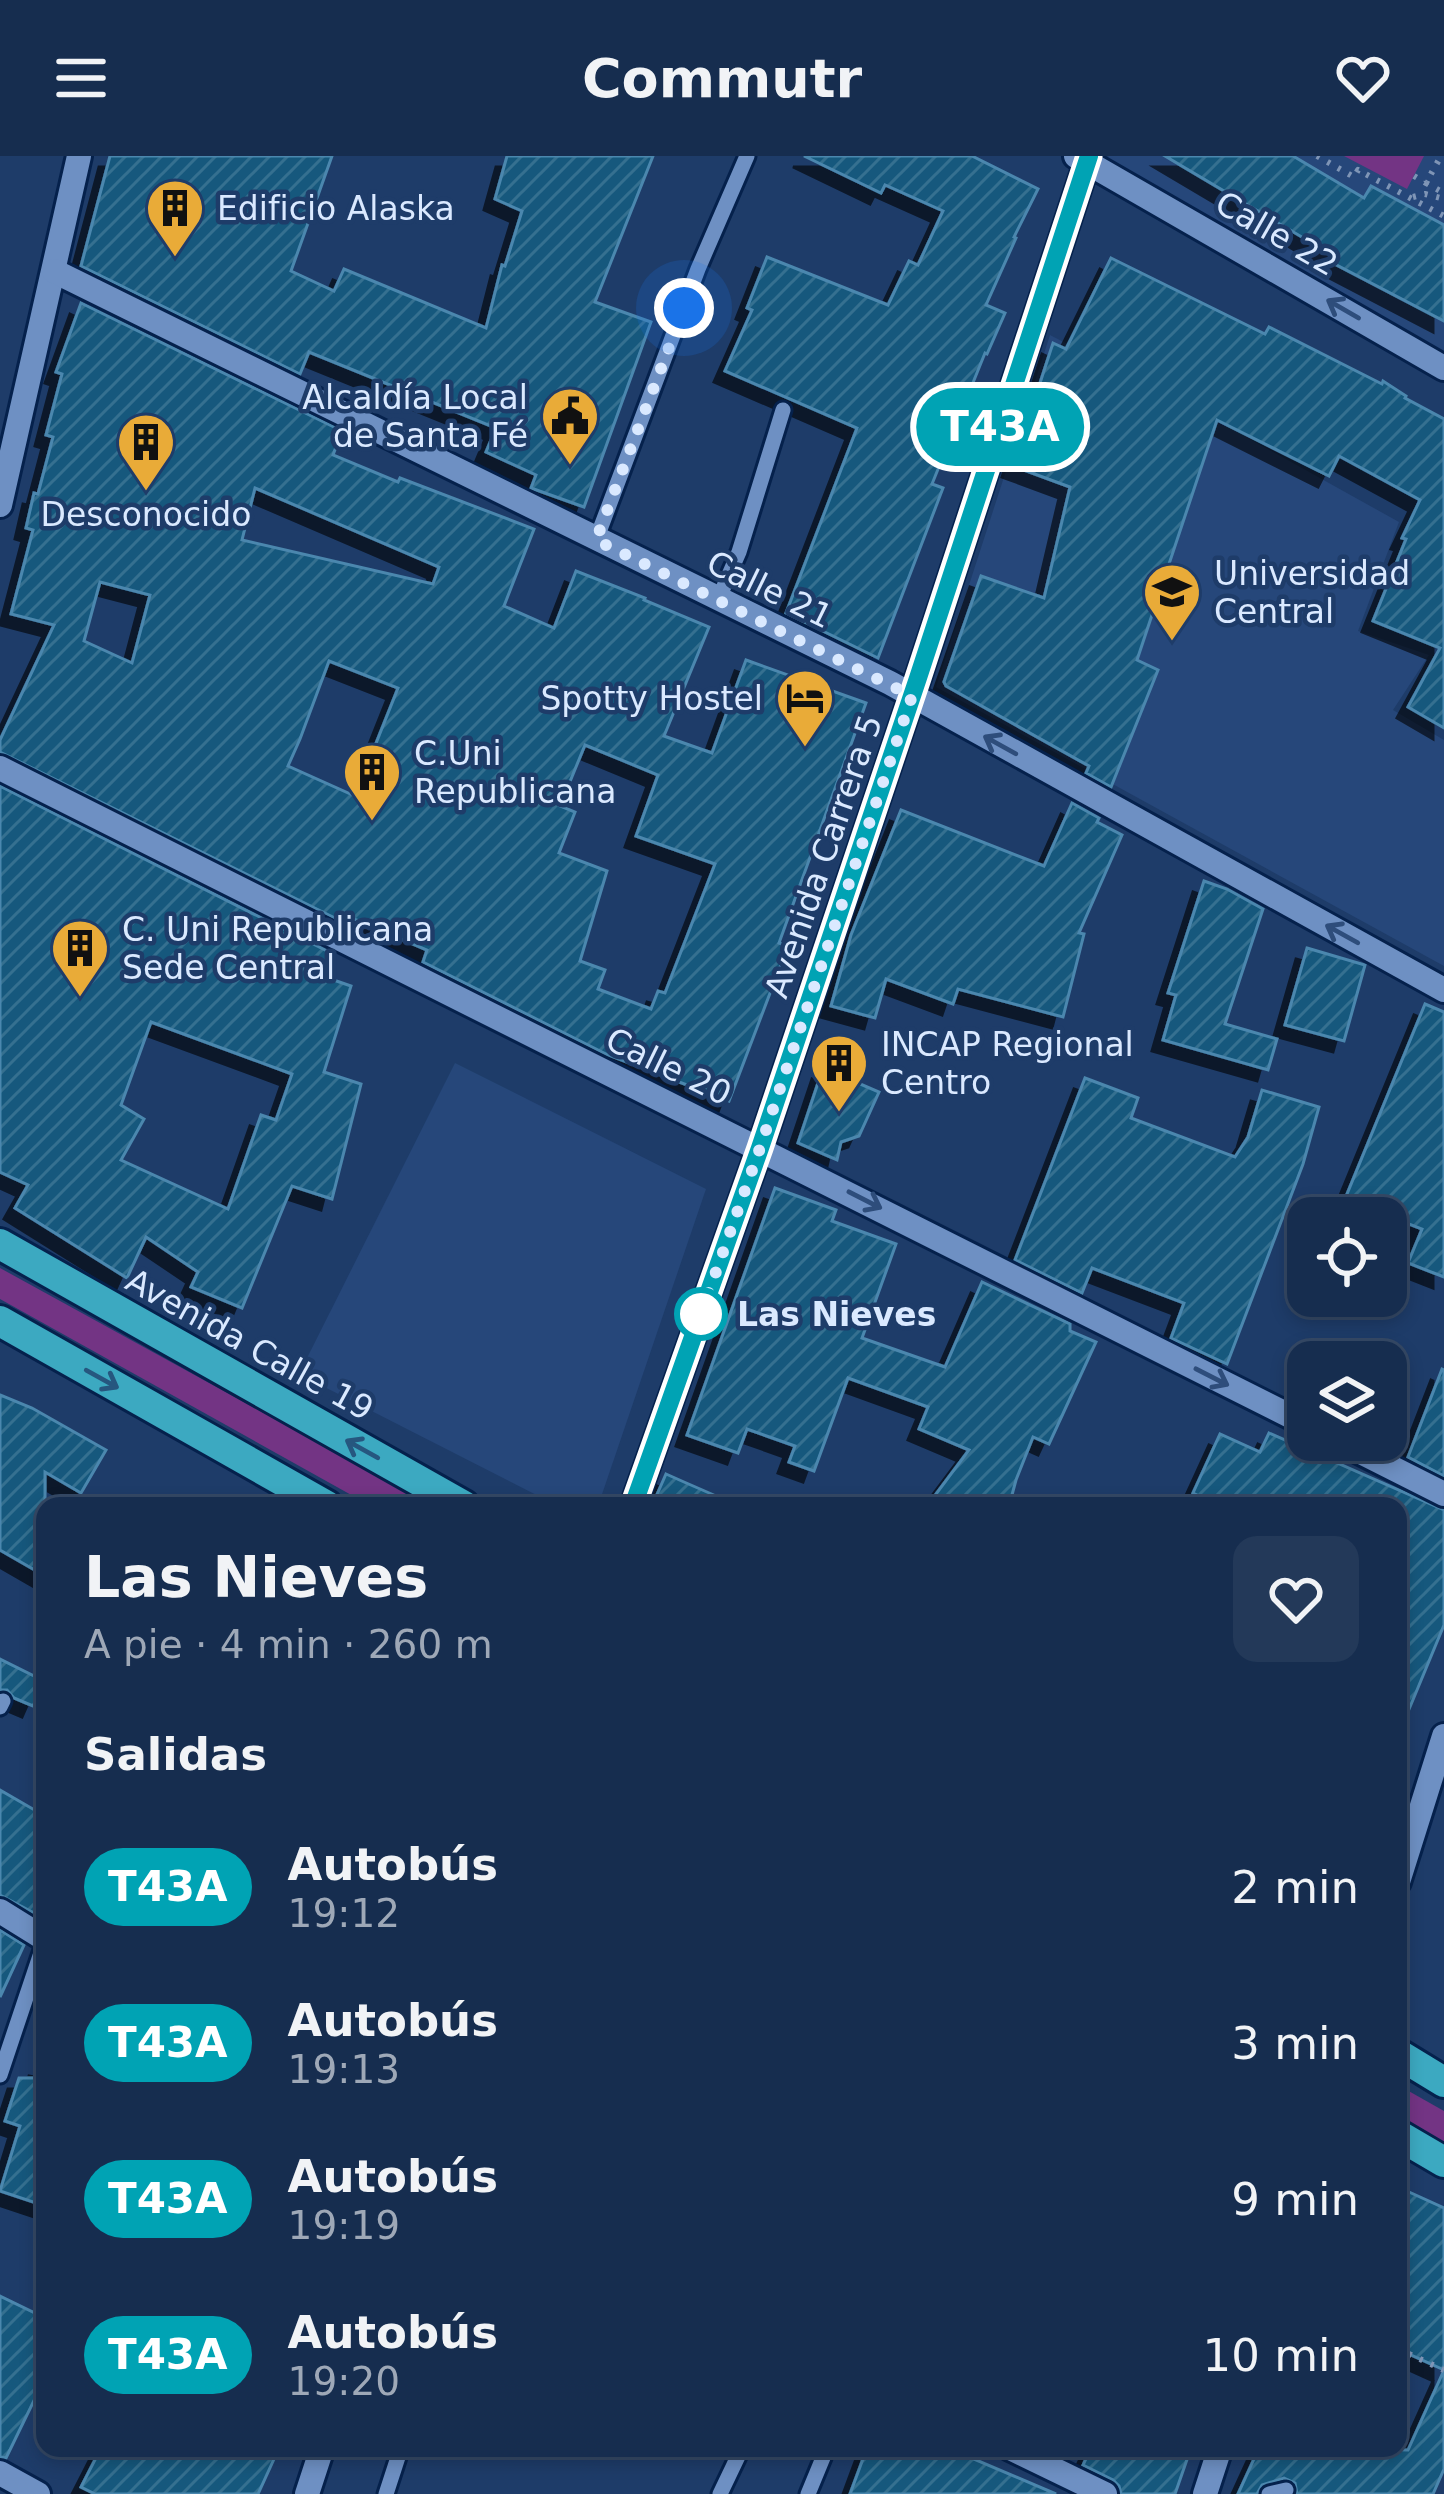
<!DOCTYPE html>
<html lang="es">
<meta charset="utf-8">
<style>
:root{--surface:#162d4f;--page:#233959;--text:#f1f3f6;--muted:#9ea8b7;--line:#354966}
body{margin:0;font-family:"DejaVu Sans",sans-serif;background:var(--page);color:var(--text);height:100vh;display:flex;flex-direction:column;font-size:45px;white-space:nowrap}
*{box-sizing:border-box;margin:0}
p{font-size:39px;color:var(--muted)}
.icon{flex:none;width:66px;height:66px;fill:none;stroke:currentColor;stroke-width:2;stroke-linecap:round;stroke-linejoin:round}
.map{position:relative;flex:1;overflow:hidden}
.side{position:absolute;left:36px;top:1341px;width:1371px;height:960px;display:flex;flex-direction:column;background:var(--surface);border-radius:24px;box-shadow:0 6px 18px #0003,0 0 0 3px var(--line)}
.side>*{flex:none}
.badge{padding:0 24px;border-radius:39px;font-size:42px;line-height:78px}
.buttons{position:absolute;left:1287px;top:1041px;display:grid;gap:24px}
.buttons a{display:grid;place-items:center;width:120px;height:120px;border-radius:24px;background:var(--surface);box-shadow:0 6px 18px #0003,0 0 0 3px var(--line);font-size:60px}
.you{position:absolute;width:60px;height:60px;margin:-30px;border:9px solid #fff;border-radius:50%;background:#1a73e8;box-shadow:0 0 0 18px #1a73e833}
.map>.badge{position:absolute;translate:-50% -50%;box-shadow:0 0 0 6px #fff}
h2{padding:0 48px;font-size:45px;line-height:108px}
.round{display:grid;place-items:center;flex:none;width:126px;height:126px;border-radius:24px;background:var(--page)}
.headline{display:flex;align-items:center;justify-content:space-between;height:204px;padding:0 48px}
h1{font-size:57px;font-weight:800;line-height:90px}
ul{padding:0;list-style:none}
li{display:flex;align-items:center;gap:36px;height:156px;padding:0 48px}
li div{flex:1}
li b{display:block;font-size:45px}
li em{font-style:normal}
li .badge{min-width:132px;font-weight:700;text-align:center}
header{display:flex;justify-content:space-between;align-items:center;height:156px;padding:0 48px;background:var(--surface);font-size:54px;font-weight:800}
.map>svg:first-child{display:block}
.built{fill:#26477a}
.grass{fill:#733484}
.building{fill:url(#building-hatch);stroke:#4b87ae;stroke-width:3;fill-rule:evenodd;filter:url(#shadow)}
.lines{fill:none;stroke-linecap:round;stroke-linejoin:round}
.service-casing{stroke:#05214c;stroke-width:21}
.pedestrian-casing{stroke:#05214c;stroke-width:30}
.minor-casing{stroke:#05214c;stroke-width:30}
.tertiary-casing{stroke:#05214c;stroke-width:30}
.secondary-casing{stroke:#05214c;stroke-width:30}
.primary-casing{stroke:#05214c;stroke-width:36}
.path{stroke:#7f95b6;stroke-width:6;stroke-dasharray:3 9;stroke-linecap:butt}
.service{stroke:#6e90c3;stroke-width:15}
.pedestrian{stroke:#6e90c3;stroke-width:24}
.minor{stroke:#6e90c3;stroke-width:24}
.tertiary{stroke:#6e90c3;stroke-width:24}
.secondary{stroke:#559dc2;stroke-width:24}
.primary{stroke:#3ca9c1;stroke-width:30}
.oneway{stroke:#2e4d7b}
.oneway2{stroke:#26577f}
.line-casing{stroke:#fff;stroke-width:27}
.line{stroke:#00a3b4;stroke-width:18}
.walk{stroke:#dae9ff;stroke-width:12;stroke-dasharray:0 21.6}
.stop-dot{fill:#fff;stroke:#00a3b4;stroke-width:6}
.labels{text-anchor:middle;stroke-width:9;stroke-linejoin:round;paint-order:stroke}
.poi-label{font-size:33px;fill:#dae9ff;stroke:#1e3c69;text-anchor:start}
.street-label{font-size:33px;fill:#dae9ff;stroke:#1e3c69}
.stop-label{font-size:33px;font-weight:bold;fill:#dae9ff;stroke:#1e3c69;text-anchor:start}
</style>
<header><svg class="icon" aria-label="menu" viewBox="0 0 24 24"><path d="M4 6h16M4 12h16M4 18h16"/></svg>Commutr<svg class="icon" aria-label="heart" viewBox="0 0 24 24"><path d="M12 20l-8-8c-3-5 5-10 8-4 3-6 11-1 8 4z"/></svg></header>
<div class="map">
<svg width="1444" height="2338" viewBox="0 0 1444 2338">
<defs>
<pattern id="building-hatch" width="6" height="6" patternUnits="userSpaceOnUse" patternTransform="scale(3)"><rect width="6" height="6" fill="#15587d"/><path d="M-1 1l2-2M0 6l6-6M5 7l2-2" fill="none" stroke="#367090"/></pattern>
<filter id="shadow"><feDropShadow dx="-11" dy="11" stdDeviation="0" flood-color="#0009"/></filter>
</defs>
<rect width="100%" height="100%" fill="#1e3c69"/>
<g class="built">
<polygon points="1109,0 1444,0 1444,200 1107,2"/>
<polygon points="1050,179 1228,271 1399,366 1358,475 1429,499 1393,554 1444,584 1444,810 936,531"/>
<polygon points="455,907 706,1033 598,1350 558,1350 299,1218"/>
</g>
<g class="grass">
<polygon points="1344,0 1424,0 1407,33"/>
<polygon points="0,1112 433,1350 371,1350 0,1143"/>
<polygon points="1398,1929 1444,1955 1444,1987 1398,1960"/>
</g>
<g class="building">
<polygon points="110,0 332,0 291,115 334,135 344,113 486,172 502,109 505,110 522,55 495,43 507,0 653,0 595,146 651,166 584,351 531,332 536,319 486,296 496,272 309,196 300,218 81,110"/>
<polygon points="804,0 972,0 1038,33 1014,81 1016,82 986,149 1005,157 987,198 985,197 932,328 943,332 878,502 786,457 857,272 725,215 752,154 747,152 767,101 888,149 909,105 918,109 943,55 885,29 881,37"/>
<polygon points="1165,0 1293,0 1364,42 1371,30 1444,69 1444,165 1331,106 1334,100"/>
<polygon points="1111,102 1265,178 1269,171 1382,228 1383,225 1406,240 1405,242 1444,263 1444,572 1408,551 1440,492 1373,465 1406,383 1402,382 1420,344 1339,300 1329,320 1217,264 1137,504 1158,514 1111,631 1086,617 1089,610 946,530 944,526 981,420 1044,442 1070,331 1013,310 1053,187 1066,193"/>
<path d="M 81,147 L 342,275 L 333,299 L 398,326 L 400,322 L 534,373 L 504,450 L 554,472 L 576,415 L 645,442 L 644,444 L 709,471 L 664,580 L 712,597 L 746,504 L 866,547 L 779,787 L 788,790 L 729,945 L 608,899 L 423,806 L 427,794 L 345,759 L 343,766 L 0,596 L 0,584 L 54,469 L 11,458 L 33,374 L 26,372 L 34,337 L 38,338 L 53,281 L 46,279 L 62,218 L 56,216 ZM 255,332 L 439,411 L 433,428 L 242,384 ZM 100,426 L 150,439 L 132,507 L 84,485 ZM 329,505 L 398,532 L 355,640 L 288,610 L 300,583 ZM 585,589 L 658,619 L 636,680 L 715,708 L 665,837 L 658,835 L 651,853 L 598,833 L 605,814 L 580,805 L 607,715 L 559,697 L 575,656 L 560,650 Z"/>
<path d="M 0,630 L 331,797 L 322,820 L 351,830 L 324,916 L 361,928 L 332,1043 L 292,1030 L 242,1152 L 191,1131 L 198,1116 L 146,1081 L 127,1122 L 15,1052 L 28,1029 L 0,1016 ZM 151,866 L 292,918 L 276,964 L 261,959 L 228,1053 L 121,1004 L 144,963 L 121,949 Z"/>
<polygon points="1072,647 1099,662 1097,666 1122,679 1079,777 1084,778 1063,861 958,833 953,848 886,823 875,862 831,850 851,779 901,654 1044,710"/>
<polygon points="1204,725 1227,733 1263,753 1225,868 1277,883 1268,914 1163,884 1176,839 1168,837"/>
<polygon points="1307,792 1365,809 1344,885 1285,869"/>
<polygon points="1425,848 1444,856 1444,1121 1408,1107 1422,1073 1345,1043"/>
<polygon points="823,912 879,936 859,980 841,986 837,1004 798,987"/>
<polygon points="1085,922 1138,942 1131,962 1235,1001 1248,981 1262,934 1319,951 1303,1008 1227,1208 1171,1182 1184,1147 1092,1112 1082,1137 1015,1104"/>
<polygon points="775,1032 836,1054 832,1065 896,1088 862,1182 945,1211 982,1126 1070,1168 1070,1175 1096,1186 1049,1288 1033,1281 1016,1324 1009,1350 927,1350 969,1294 919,1273 928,1251 848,1222 814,1315 789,1306 795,1290 747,1273 738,1297 687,1279"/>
<polygon points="1442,1213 1444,1214 1444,1320 1408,1301"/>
<polygon points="0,1239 32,1252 106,1294 81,1337 45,1316 45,1420 0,1394"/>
<polygon points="1269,1277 1444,1354 1444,1469 1400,1575 1398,1350 1220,1350 1193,1337 1220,1278 1260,1296"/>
<polygon points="666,1318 684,1326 739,1350 652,1350"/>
<polygon points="0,1503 44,1525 33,1550 14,1542 7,1534 0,1534"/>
<polygon points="0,1634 45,1660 45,1740 38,1759 0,1739"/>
<polygon points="0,1774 24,1789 0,1841"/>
<polygon points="40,1909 45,1910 45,2050 0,2035 20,1970 5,1965 19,1922 36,1922"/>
<polygon points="1398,2031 1444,2052 1444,2313 1433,2338 1297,2338 1295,2327 1284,2322 1262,2329 1257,2338 1238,2338 1259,2292 1408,2294 1444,2214 1398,2193"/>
<polygon points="0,2140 45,2162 45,2222 6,2302 0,2301"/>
<polygon points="101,2292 279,2292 258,2338 95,2338 81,2331"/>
<polygon points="867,2292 948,2292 1056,2338 850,2338"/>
<polygon points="1091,2292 1191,2292 1175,2338 1121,2338 1119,2330 1113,2324 1083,2309"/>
</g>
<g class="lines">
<g class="service-casing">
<g id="service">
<polyline points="596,384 698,113 747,0"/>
<polyline points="718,444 739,396 783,254"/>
<polyline points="0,1551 3,1545"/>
<polyline points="0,1919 45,1785"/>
<polyline points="386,2338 401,2292"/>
<polyline points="720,2338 742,2292"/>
<polyline points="808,2338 827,2292"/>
<polyline points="1269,2338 1286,2334"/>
</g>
</g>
<g class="pedestrian-casing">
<polyline id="pedestrian" points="0,349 79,0"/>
</g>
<g class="minor-casing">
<g id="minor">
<polyline points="54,115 890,527 1444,834"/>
<polyline points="0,612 1308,1269"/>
<polyline points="1337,1284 1444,1338"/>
<polyline points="0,1755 45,1783"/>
<polyline points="1010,2292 1105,2338"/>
<polyline points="307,2338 322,2292"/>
</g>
</g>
<g class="tertiary-casing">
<g id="tertiary">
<polyline points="1076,0 1444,212"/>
<polyline points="1398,1726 1444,1580"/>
<polyline points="0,2317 38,2338"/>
<polyline points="1205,2338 1220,2292"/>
</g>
</g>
<g class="secondary-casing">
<polyline id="secondary" points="633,1350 760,992 918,522 1089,0"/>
</g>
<g class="primary-casing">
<g id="primary">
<polyline points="0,1088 464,1350"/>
<polyline points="0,1165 327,1350"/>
<polyline points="1398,1898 1444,1926"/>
<polyline points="1398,1979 1444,2006"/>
</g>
</g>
<g class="path">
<polyline points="1317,0 1354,21 1358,14 1444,60"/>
<polyline points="1414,20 1426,27 1441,0"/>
<polyline points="1426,27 1444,37"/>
<polyline points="1413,41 1425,38 1444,43"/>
<polyline points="1398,2193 1444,2214"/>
</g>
<use href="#service" class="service"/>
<use href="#pedestrian" class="pedestrian"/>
<use href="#minor" class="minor"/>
<use href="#tertiary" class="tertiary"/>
<use href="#secondary" class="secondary"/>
<use href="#primary" class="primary"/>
</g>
<defs><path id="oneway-shaft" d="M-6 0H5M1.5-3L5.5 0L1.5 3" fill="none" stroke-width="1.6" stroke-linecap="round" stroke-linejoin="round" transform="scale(3)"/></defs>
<g class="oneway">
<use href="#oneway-shaft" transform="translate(1343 153) rotate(-150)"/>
<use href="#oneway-shaft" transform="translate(1000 589) rotate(-151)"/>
<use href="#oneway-shaft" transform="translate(1342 778) rotate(-151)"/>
<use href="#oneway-shaft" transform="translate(865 1044) rotate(27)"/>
<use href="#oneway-shaft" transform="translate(1212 1221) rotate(27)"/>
</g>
<g class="oneway2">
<use href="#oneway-shaft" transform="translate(102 1223) rotate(29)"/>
<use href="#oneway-shaft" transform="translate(362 1293) rotate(-151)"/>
</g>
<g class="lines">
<g class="line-casing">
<polyline id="line" points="633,1350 760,992 918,522 1089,0"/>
</g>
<use href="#line" class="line"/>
<polyline class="walk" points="684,152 596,384 912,540 760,992 701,1158"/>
</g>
<defs>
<g id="building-pin" transform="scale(3)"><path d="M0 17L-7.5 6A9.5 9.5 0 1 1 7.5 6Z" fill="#e9ab38" stroke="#1e3c69"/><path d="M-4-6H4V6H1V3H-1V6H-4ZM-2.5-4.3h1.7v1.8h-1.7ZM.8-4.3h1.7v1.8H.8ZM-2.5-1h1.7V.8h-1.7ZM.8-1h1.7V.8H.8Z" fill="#111"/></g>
<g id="civic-pin" transform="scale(3)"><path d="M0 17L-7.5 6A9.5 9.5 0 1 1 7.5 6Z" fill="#e9ab38" stroke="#1e3c69"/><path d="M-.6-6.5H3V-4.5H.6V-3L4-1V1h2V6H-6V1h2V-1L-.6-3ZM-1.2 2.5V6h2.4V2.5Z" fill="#111"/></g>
<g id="university-pin" transform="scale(3)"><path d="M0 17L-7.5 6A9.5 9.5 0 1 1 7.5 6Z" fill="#e9ab38" stroke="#1e3c69"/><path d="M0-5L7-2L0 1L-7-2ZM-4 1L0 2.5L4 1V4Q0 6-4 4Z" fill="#111"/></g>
<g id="hotel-pin" transform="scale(3)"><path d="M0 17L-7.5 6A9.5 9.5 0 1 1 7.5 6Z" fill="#e9ab38" stroke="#1e3c69"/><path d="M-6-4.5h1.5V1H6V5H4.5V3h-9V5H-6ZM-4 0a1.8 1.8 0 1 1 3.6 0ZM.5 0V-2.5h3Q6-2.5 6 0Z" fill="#111"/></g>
</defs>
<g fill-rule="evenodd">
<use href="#building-pin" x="175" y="52"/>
<use href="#civic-pin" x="570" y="260"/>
<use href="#building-pin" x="146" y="286"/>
<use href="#university-pin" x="1172" y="436"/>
<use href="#hotel-pin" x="805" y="542"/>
<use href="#building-pin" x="372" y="616"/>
<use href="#building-pin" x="80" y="792"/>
<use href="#building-pin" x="839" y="907"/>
</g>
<circle class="stop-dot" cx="701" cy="1158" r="24"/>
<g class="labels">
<g class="poi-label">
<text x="217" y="64">Edificio Alaska</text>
<text x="528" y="253" text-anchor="end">Alcaldía Local<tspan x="528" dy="38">de Santa Fé</tspan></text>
<text x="146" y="370" text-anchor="middle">Desconocido</text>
<text x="1214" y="429">Universidad<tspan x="1214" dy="38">Central</tspan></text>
<text x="763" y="554" text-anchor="end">Spotty Hostel</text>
<text x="414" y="609">C.Uni<tspan x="414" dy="38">Republicana</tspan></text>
<text x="122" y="785">C. Uni Republicana<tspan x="122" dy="38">Sede Central</tspan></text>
<text x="881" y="900">INCAP Regional<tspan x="881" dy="38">Centro</tspan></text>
</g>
<g class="street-label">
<text transform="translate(1277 77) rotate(30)" y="12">Calle 22</text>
<text transform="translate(770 433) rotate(26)" y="12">Calle 21</text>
<text transform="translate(823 700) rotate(-71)" y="12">Avenida Carrera 5</text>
<text transform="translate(669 910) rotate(26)" y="12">Calle 20</text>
<text transform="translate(250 1188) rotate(29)" y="12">Avenida Calle 19</text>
</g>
<g class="stop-label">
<text x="737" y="1170">Las Nieves</text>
</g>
</g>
</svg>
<div class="buttons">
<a><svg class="icon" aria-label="locate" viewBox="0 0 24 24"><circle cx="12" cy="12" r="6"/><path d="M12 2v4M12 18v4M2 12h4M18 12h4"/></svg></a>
<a><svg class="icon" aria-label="layers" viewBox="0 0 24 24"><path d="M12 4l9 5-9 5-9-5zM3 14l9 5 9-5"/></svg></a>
</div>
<div class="you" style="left:684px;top:152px"></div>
<b class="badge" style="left:1000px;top:271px;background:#00a3b4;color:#fff">T43A</b>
<section class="side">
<div class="headline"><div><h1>Las Nieves</h1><p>A pie · 4 min · 260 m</p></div><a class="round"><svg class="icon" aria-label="heart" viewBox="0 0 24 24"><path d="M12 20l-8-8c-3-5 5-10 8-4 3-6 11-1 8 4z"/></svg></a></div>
<h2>Salidas</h2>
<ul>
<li><span class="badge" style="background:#00a3b4;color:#fff">T43A</span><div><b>Autobús</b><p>19:12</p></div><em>2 min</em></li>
<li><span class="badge" style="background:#00a3b4;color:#fff">T43A</span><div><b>Autobús</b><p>19:13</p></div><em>3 min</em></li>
<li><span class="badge" style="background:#00a3b4;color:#fff">T43A</span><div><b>Autobús</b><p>19:19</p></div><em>9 min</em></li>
<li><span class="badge" style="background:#00a3b4;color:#fff">T43A</span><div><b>Autobús</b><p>19:20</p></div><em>10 min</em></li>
</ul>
</section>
</div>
